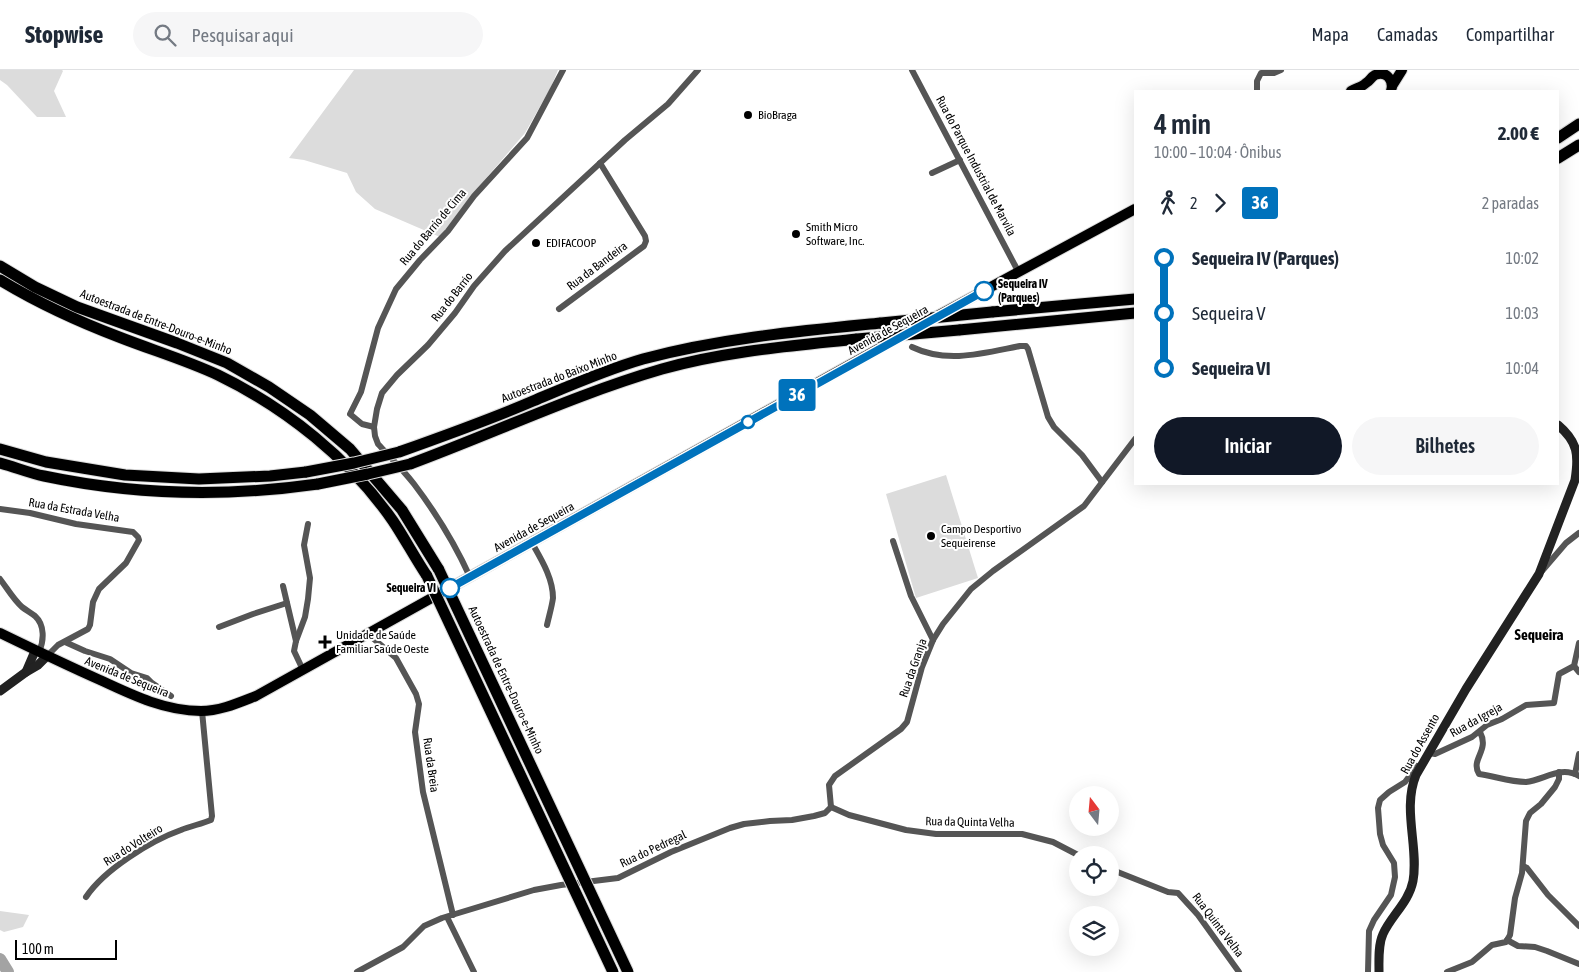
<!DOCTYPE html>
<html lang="pt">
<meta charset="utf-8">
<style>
:root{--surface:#fff;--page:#f6f6f7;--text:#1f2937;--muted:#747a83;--line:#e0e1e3;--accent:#111827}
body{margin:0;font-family:"Asap Condensed",sans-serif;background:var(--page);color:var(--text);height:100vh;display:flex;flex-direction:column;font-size:19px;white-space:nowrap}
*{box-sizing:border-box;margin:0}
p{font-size:16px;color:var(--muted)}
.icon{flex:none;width:28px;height:28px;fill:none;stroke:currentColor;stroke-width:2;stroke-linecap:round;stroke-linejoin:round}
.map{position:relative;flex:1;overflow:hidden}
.side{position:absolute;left:1134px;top:20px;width:425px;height:395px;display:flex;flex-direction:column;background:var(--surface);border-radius:0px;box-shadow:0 5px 20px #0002}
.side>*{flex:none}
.badge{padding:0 10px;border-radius:4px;font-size:18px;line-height:32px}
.needle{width:32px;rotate:344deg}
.controls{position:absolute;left:1069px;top:716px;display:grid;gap:10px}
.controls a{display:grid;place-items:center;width:50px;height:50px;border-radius:50%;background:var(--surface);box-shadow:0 5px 20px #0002;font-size:25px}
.scale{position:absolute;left:15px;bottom:12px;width:102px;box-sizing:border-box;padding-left:5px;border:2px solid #000;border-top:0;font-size:14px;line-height:18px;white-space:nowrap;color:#000;-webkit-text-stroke:4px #fff;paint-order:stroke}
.map>.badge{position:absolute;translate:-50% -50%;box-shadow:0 0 0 2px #fff}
.legs{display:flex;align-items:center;gap:8px;height:55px;padding:0 20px;font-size:16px}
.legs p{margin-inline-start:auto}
.headline{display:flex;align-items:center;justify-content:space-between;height:85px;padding:0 20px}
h1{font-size:28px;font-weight:600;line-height:38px}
.primary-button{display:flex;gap:10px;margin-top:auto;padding:10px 20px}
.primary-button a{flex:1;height:58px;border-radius:30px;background:var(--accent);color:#fff;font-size:20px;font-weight:600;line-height:58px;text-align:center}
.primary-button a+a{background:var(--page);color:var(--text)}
ul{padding:0 20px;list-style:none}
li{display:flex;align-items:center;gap:18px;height:55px;font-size:19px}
li i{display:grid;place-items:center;width:8px;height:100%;margin:0 6px;background:currentColor}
li i::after{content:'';width:12px;height:12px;margin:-6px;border:4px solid;border-radius:50%;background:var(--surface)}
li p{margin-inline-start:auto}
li:first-child i{background:linear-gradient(#0000 50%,currentColor 0)}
li:last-child i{background:linear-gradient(currentColor 50%,#0000 0)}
header{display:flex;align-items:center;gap:30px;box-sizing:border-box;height:70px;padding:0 25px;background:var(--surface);border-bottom:1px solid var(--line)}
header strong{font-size:24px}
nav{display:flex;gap:28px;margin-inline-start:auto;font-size:18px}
.search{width:350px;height:45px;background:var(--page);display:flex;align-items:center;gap:12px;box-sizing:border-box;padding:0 18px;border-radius:28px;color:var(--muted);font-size:19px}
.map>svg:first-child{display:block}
.green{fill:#dcdcdc}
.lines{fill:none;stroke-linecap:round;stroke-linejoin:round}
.river{stroke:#a3a3a3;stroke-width:12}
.primary-casing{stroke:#dbdbdb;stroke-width:12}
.highway-casing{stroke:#dbdbdb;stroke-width:13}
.street{stroke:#555;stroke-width:6}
.secondary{stroke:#222;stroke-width:9}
.primary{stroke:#000;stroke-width:10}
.highway{stroke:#000;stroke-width:11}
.highway-bridge-casing{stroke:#dbdbdb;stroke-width:13;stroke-linecap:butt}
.highway-bridge{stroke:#000;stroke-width:11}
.line-1-casing{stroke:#fff;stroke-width:11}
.line-1{stroke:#0072bc;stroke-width:8}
.poi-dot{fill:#000;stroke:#fff;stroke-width:2}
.stop-1-dot{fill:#fff;stroke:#0072bc;stroke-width:2.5}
.labels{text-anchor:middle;stroke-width:4;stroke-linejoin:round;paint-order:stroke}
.poi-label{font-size:12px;fill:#000;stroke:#fff;text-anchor:start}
.street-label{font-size:12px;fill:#000;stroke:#fff}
.stop-label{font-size:12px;font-weight:bold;fill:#000;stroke:#fff;text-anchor:start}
.quarter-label{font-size:15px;font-weight:bold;fill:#000;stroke:#fff}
</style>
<header>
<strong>Stopwise</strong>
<div class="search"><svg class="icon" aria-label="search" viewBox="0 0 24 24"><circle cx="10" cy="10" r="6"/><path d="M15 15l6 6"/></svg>Pesquisar aqui</div>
<nav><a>Mapa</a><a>Camadas</a><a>Compartilhar</a></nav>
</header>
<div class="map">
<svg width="1579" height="902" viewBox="0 0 1579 902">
<rect width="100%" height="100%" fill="#fff"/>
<g class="green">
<polygon points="0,0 62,0 63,1 54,21 66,47 37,47 7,15 0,10"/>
<polygon points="354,0 558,0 551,17 525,63 469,128 440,167 375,139 356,122 347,103 304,90 289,88"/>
<polygon points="946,405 978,508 916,528 886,424"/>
<polygon points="0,841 29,845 23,857 4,862 0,860"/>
</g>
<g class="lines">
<polyline class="river" points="0,889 8,902"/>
<g class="primary-casing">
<g id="primary">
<polyline points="1392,16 1402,0"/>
<path d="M 1351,21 C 1356,18 1362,17 1366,13 C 1370,11 1371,7 1375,5 C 1387,0 1394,11 1391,21"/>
<path d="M 0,563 C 33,579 66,595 100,610 C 132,625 165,641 201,641 C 220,641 238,633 256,626 L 937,246 L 1135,139"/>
</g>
</g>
<g class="highway-casing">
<g id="highway">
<polyline points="1558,68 1579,54"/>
<polyline points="1558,88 1579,75"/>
<polyline points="0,196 35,217 77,237 177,273 227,293 269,317 310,345 350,379 402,440 439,500"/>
<path d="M 0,210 C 38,233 77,251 119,267 C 152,280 186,290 218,305 C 286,338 350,389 393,451 C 405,469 415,488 427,506"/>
<polyline points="992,242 1135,229"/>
<polyline points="959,260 1135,243"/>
<polyline points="0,379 46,392 125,405 199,409 270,406 306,402"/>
<path d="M 399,382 C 444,366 489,350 533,331 C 569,316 605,300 643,289 C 721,268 801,261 881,253"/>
<path d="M 0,393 C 15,397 29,403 44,406 C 134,425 227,427 318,414"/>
<path d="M 410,394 C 494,363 576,324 662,299 C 726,281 792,276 857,269"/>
</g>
</g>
<g class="street">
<polyline points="912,0 1019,203"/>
<polyline points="1257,21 1257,11 1261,3 1274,3 1281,0"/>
<polyline points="932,103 960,90"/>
<polyline points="559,239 644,176 646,171 645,166 600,93"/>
<path d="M 912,277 C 947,294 984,283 1020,276 L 1026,276 L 1028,279 L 1048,347 L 1054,357 L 1082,385 L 1102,412"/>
<polyline points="374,357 362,354 350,344 361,322 378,258 396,219 420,190 448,161 474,126 527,68 563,0"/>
<polyline points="0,439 30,443 76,454 133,462 138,467 139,470 126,493 99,519 93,532 90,555 88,559 58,575 47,586"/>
<polyline points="893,471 911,526 933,570"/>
<path d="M 532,473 C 541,489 553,508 553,528 C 552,536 549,546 547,555"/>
<polyline points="1542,501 1566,473 1579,463"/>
<path d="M 470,507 C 455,474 436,443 414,414 C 403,400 390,387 378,374 L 375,366 L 374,357 L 377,339 L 382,323 L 397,305 L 428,275 L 455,243 L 474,216 L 505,181 L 625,70 L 668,34 L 698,0"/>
<path d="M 0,509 C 7,518 13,529 22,537 C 26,540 31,543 35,546 C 45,555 44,571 39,582"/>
<polyline points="283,516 296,571"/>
<polyline points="219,557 253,544 287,533"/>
<polyline points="368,564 396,588 416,624 419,634 415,662 423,722 453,845"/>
<polyline points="65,572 85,581 110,589 131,603 147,608 152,613 171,626"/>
<polyline points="1574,596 1579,602"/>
<polyline points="303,600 294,581 296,571 305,547 308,529 310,508 304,475 308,454"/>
<path d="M 1480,662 C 1490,681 1470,689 1479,704 C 1494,706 1510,712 1526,712 C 1544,710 1561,695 1579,706"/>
<polyline points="1429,683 1435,684 1472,667 1487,655 1502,649 1526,635 1554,633 1559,604 1574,596 1579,573"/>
<polyline points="1575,704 1579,684"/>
<polyline points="831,737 829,715 835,706 901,659 907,652 922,597 933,570 943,554 971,519 993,501 1084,436 1135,369"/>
<polyline points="831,737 849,745 906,760 936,764 1022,764 1053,772 1078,785"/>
<polyline points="1523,796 1527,798 1548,825 1579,856"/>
<polyline points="1110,799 1168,822 1178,823 1198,845 1239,902"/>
<path d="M 86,827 C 104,800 150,771 181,760 C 191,756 201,754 211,750 L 212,746 L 202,641"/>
<polyline points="447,847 474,902"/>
<polyline points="1507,870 1518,876 1535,877 1547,881 1579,894"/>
<polyline points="357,902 403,877 424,856 442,848 534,820 561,815 618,808 671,782 730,758 744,754 770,751 792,750 814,746 825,743 831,737"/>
<polyline points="1368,902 1369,861 1374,850 1391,825 1395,807 1394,793 1383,775 1380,764 1378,738 1380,730 1389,722 1405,712 1417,696"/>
<polyline points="1447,902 1472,892 1492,875 1506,872 1510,865 1515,828 1522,803 1526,751 1530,743 1541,734 1555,717 1559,709 1559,702"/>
</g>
<g class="secondary">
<polyline points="26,602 35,581"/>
<polyline points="0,621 26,602 38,595 47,586"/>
<path d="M 1379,902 C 1379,890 1378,875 1383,864 C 1391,846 1409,832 1413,811 C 1419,777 1402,739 1416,705 L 1466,619 L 1539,504 L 1575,410 C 1579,385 1578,372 1558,355"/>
</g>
<use href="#primary" class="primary"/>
<use href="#highway" class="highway"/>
<g class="highway-bridge-casing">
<g id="highway-bridge">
<polyline points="881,253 992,242"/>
<polyline points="857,269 959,260"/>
<polyline points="306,402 354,393 399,382"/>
<polyline points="318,414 368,404 410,394"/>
<polyline points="439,500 628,902"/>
<polyline points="427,506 613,902"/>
</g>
</g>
<use href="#highway-bridge" class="highway-bridge"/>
</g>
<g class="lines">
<g class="line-1-casing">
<polyline id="line-1" points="450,518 984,221"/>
</g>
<use href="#line-1" class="line-1"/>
</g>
<g class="poi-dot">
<circle cx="748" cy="45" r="5"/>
<circle cx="796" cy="164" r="5"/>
<circle cx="536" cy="173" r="5"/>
<circle cx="931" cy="466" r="5"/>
<path d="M322.5 564.5h5v5h5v5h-5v5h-5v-5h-5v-5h5z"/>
</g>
<g class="stop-1-dot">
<circle cx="984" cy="221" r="9"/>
<circle cx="748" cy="352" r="6"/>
<circle cx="450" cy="518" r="9"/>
</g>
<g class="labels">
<g class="poi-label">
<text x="758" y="49">BioBraga</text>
<text x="806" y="161">Smith Micro<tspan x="806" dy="14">Software, Inc.</tspan></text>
<text x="546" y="177">EDIFACOOP</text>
<text x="941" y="463">Campo Desportivo<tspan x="941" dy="14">Sequeirense</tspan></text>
<text x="336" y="569">Unidade de Saúde<tspan x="336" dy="14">Familiar Saúde Oeste</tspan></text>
</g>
<g class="street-label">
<text transform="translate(976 96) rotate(62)" y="4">Rua do Parque Industrial de Marvila</text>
<text transform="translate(433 157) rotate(-50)" y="4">Rua do Barrio de Cima</text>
<text transform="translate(597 196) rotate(-37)" y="4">Rua da Bandeira</text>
<text transform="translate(452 227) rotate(-52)" y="4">Rua do Barrio</text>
<text transform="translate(156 252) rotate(21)" y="4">Autoestrada de Entre-Douro-e-Minho</text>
<text transform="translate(888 260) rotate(-29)" y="4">Avenida de Sequeira</text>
<text transform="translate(559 307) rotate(-21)" y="4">Autoestrada do Baixo Minho</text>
<text transform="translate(74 440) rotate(10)" y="4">Rua da Estrada Velha</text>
<text transform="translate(534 457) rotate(-29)" y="4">Avenida de Sequeira</text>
<text transform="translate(913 598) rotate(-71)" y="4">Rua da Granja</text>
<text transform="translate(127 607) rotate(22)" y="4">Avenida de Sequeira</text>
<text transform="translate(506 610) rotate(65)" y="4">Autoestrada de Entre-Douro-e-Minho</text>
<text transform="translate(1476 650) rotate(-29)" y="4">Rua da Igreja</text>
<text transform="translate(1420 674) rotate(-61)" y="4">Rua do Assento</text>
<text transform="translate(431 695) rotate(82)" y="4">Rua da Breia</text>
<text transform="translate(970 752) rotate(1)" y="4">Rua da Quinta Velha</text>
<text transform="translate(133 775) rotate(-32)" y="4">Rua do Volteiro</text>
<text transform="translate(653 779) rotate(-25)" y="4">Rua do Pedregal</text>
<text transform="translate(1218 855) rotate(53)" y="4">Rua Quinta Velha</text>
</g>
<g class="stop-label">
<text x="998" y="218">Sequeira IV<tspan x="998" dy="14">(Parques)</tspan></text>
<text x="436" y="522" text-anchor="end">Sequeira VI</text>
</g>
<g class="quarter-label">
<text x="1539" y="570">Sequeira</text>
</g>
</g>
</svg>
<div class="controls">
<a><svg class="needle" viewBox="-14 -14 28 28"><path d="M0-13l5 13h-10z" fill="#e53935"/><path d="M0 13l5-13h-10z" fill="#747a83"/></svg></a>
<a><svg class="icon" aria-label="locate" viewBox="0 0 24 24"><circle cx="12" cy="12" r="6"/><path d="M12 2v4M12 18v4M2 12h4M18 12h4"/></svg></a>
<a><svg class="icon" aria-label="layers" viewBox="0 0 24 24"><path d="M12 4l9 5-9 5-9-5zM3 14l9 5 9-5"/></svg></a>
</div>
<div class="scale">100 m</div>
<b class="badge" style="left:797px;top:325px;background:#0072bc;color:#fff">36</b>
<section class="side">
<div class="headline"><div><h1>4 min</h1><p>10:00 – 10:04 · Ônibus</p></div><b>2.00 €</b></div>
<div class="legs"><svg class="icon" aria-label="walk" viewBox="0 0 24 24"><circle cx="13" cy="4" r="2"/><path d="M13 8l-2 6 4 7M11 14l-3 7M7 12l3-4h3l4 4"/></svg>2<svg class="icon" aria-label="forward" viewBox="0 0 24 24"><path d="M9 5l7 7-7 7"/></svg><b class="badge" style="background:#0072bc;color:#fff">36</b><p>2 paradas</p></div>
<ul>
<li><i style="color:#0072bc"></i><b>Sequeira IV (Parques)</b><p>10:02</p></li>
<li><i style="color:#0072bc"></i><span>Sequeira V</span><p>10:03</p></li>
<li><i style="color:#0072bc"></i><b>Sequeira VI</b><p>10:04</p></li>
</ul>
<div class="primary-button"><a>Iniciar</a><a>Bilhetes</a></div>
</section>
</div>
